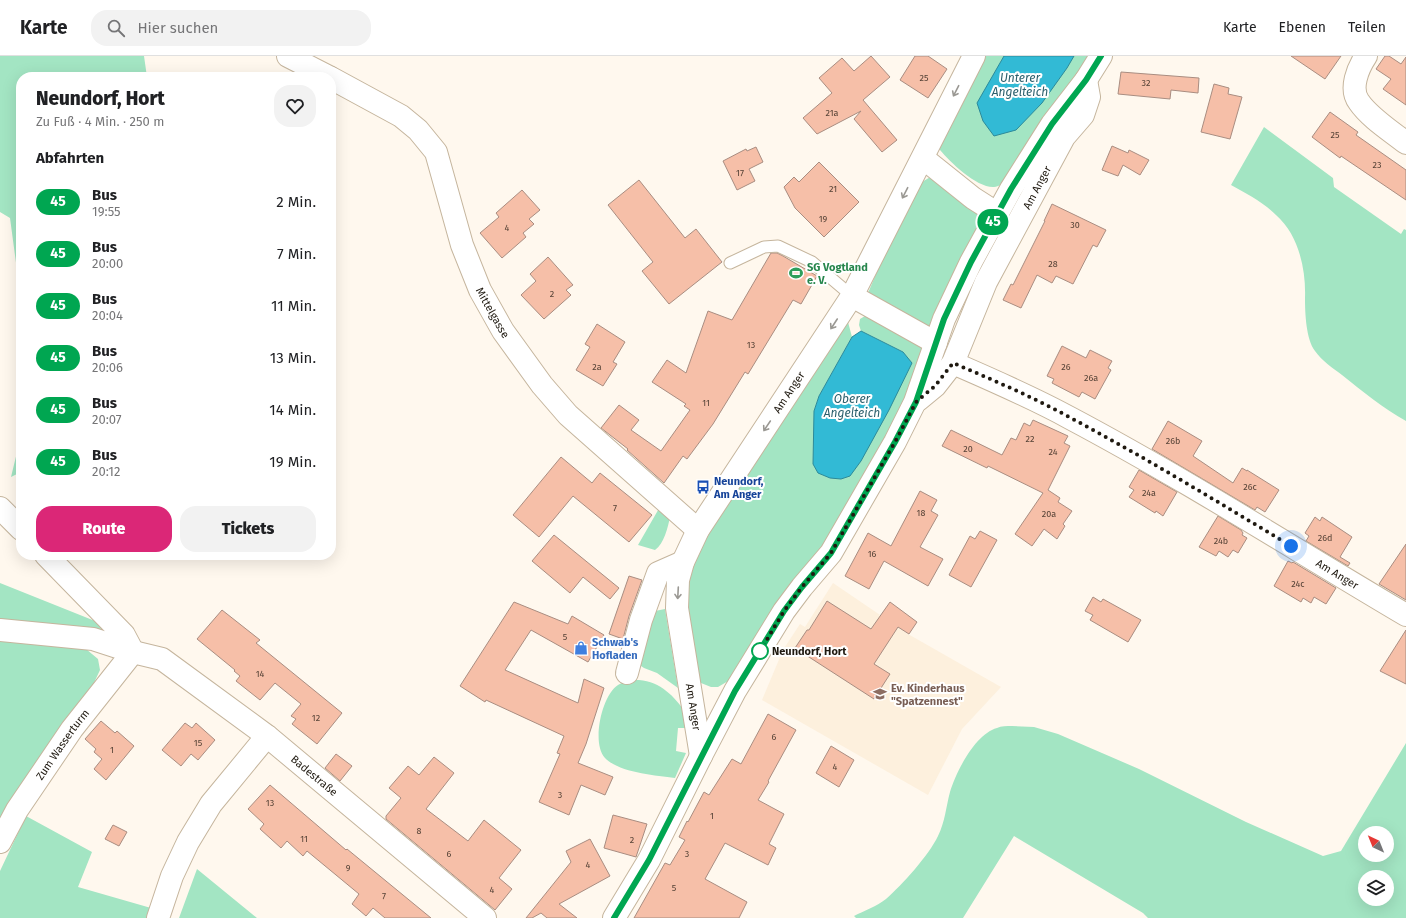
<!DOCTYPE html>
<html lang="de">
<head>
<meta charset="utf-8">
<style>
  :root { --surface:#fff; --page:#f2f2f2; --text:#202124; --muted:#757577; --line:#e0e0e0; --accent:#db2777 }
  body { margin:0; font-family:"Fira Sans",sans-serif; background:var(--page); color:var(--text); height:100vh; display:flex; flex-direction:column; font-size:15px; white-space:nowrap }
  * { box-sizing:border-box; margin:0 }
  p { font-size:13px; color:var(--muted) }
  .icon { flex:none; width:22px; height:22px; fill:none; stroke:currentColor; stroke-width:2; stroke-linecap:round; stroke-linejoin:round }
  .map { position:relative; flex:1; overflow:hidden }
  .drawer { position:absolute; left:16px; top:16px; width:320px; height:488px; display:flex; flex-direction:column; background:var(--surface); border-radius:16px; box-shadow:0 4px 16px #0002 }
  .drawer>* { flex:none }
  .badge { padding:0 8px; border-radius:13px; font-size:14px; line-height:26px }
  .needle { width:26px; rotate:317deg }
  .tools { position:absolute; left:1358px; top:770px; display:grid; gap:8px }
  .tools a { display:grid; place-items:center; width:36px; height:36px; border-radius:50%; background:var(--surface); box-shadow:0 4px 16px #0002; font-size:20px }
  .you { position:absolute; width:20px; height:20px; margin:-10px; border:3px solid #fff; border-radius:50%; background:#1a73e8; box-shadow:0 0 0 6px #1a73e833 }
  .map>.badge { position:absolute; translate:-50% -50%; box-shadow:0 0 0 2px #fff }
  h2 { padding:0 20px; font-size:15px; line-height:36px }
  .round { display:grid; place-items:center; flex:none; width:42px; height:42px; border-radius:16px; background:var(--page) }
  .head { display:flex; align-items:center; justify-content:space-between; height:68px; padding:0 20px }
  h1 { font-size:19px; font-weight:800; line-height:30px }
  .primary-button { display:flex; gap:8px; margin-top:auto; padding:8px 20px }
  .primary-button a { flex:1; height:46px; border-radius:16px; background:var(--accent); color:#fff; font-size:16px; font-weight:800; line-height:46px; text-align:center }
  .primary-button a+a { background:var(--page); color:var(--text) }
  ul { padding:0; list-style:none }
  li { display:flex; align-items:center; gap:12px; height:52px; padding:0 20px }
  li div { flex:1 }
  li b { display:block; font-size:15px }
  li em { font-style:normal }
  li .badge { min-width:44px; font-weight:700; text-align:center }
  header { display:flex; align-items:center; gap:24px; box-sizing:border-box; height:56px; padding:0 20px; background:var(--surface); border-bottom:1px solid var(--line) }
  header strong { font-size:19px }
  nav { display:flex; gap:22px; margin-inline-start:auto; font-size:14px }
  .search { width:280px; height:36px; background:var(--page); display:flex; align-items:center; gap:10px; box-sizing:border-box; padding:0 14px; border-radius:16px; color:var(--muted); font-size:15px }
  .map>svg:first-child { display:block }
</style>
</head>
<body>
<header>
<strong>Karte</strong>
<div class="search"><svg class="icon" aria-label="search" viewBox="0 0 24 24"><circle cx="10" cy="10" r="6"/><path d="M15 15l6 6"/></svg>Hier suchen</div>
<nav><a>Karte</a><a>Ebenen</a><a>Teilen</a></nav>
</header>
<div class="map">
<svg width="1406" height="862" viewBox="0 0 1406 862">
  <rect width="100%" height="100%" fill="#fff8ee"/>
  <path fill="#fdf0dd" d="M833,527L908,578L1001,631L962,673L928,739L762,644L783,594L800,568L805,571Z"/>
  <path fill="#a3e5c3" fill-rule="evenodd" d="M0,0H144L147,21H21V244L10,162L0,156Z
    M981,0H1092L1003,128C1000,129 996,131 994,131C977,132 950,106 940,94V77Z
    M1264,71L1333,122L1334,131L1401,178L1404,173L1406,174V365C1383,352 1363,336 1342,319C1334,313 1321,304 1315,295C1306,283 1305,257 1305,242C1306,214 1299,179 1276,159C1263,146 1247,138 1231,129Z
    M932,120L975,151L980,163L979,176L931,271L882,249L868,237L879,211L922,126Z
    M865,260L917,286L922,292L924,306L858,441L735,621L718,631H711L701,627L694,613L681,547L690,500L848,266L852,281L819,340L814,355L903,296L861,275L859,269L860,263Z
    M21,380V416L11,421Z
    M661,449L670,461C668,471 664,488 655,494L638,489Z
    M0,527L105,569L99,574L0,568Z
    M665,553L678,632L657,617L644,612L638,608L655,555Z
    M0,583L86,593L98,603L100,614L92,631L0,769Z
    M639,624C661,626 674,640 686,657L685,672H678L676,695L686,697L675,722C654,719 620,717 605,702C591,687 602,639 618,629C624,625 632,624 639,624Z
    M1012,670L1034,671L1058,678L1139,713L1246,766L1323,800L1341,795L1406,687V862H1148L1143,857L1014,780L963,862H856L854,860C864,855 877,850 886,843C902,829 929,799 938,780C945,766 946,751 950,736C956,716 975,678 997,672C1001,670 1007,670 1012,670ZM1365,777H1387V799H1365ZM1365,821H1387V843H1365Z
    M26,760L92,796L78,831L151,852L149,862H0V815Z
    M197,813L257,862H179Z"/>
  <path fill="#32bad5" stroke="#2c8a9a" d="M1004,0H1074L1067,12L1042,47L1016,74L994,80L983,65L977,47Z
    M861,275L903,296L912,307L889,354L861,405L850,420L841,423L830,422L818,417L813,408L814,355L819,340L852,281Z"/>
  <path fill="#f6bfa8" stroke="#a98d81" d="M871,0L890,21L863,44L897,84L882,96L854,63L861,55L817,78L803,62L832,37L819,22L842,2L854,15Z
    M915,0H928L947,13L928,42L900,24Z
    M1291,0H1341L1325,23Z
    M1385,0H1389L1401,8L1406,1V49L1383,33L1391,23L1376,13Z
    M1121,16L1199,22L1198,37L1171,34L1170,43L1118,38Z
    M1214,28L1229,32L1228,38L1242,41L1230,83L1201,76Z
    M1330,56L1358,76L1356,79L1406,114V144L1341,100L1340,102L1312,81Z
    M1112,90L1128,97L1129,94L1149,104L1140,119L1123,109L1118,120L1102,114Z
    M756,91L763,106L749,113L755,125L737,134L723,105L746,93L747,95Z
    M819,106L859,146L824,181L795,152L784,131L794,121L799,126Z
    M639,124L685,182L696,173L722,206L669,248L642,215L653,206L608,149Z
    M522,134L540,154L529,163L534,168L523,177L526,181L502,202L480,177L499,161L496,157Z
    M1052,148L1106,174L1097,191L1093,189L1073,228L1056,220L1052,227L1037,219L1021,252L1003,244L1011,228L1013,229L1045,165H1044Z
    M771,197H777L783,200L817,220L801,248L793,244L748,318L745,316L713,368L687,403L683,400L664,427L627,394L628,393L601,372L619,349L639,364L631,374L661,395L690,354L684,350L686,348L652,326L667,304L686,317L708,255L732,264Z
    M548,201L573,229L566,234L571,239L544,263L521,239L536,225L530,218Z
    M597,268L625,286L613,306L617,308L603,330L576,314L590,291L585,288Z
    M1062,290L1086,302L1090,294L1112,305L1108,312L1111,314L1095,343L1082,336L1079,341L1052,327L1054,323L1047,320Z
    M1033,364L1068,380L1064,387L1070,390L1048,434L1060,442L1058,446L1072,455L1063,468L1065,470L1057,483L1044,473L1032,490L1015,478L1043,437L988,410L987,412L942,390L951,374L1002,399L1011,382L1016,384L1024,367L1030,370Z
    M1168,365L1202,385L1193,400L1233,427L1242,412L1247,415V414L1279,434L1265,456L1257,451L1255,454L1152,393Z
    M561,401L592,427L600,417L652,459L629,486L573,440L539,481L513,459Z
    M1139,414L1177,436L1163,460L1156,455L1155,457L1129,441L1134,434L1129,431Z
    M920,435L937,444L931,455L938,459L920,491L943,503L928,530L884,505L869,533L845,520L868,477L891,490Z
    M1218,460L1241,474L1243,477L1242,479L1247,482L1238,497L1233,494L1228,501L1219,495L1216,500L1199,491Z
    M1315,461L1320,465L1322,461L1352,481L1340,501L1350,507L1348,510L1306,485L1309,480L1305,477Z
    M980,475L997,484L971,531L949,519L970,480L975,483Z
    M554,479L619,532L610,543L583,521L570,537L532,505Z
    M1406,488V544L1379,528Z
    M1288,505L1292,507L1293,506L1336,532L1326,548L1314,541L1311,547L1303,542L1301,546L1274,530Z
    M629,520L642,524L629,560L623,583L609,578Z
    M1093,541L1101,546L1103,543L1141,564L1128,586L1090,564L1093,559L1085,555Z
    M827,545L871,573L890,546L917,566L909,578L898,571L874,608L890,618L874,643L795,592L807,574H809Z
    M514,546L568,568L572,560L604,579L588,606L531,574L505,614L578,647L584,623L604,632L586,688L578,707L613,721L605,739L581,729L569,759L539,746L560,698L557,697L564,680L486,644L485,646L460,630Z
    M222,554L260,584L256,587L342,657L317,688L292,668L296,663L291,660L301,648L275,627L260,644L236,625L240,620L234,615L235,614L197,583Z
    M1406,574V628L1380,615Z
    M768,658L796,674L768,725L769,726L758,744L784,758L769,788L776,792L768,809L725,787L705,823L747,846L739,862H634L665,807L670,809L685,784L679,781L687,765L688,766L704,736L709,739L732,703L741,708Z
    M101,665L115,677L117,675L134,690L106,724L94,713L102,703L94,696L96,693L85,683Z
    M185,667L192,672L196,667L215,684L198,704L191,698L181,710L162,694Z
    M831,690L854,704L839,731L816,717Z
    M336,698L352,710L340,725L325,712Z
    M434,701L454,717L426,753L468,785L484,764L521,794L499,822L512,833L495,854L386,763V760L401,742L389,732L408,710L419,719Z
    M270,729L346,794L347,793L431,862H385L373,852L366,860L352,848L359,838L307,795L303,800L287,785L281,792L260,773L264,768L248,753Z
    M613,759L647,768L636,801L604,792Z
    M113,769L127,776L119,790L105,783Z
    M590,783L610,820L559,848L577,862H547L541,857L532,862H526L571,806L566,795Z"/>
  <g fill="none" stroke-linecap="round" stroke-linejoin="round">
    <g stroke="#c5b59d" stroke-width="13">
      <path id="service" d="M730,207L764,191L778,190L812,206L852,240"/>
    </g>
    <g stroke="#c5b59d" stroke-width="24">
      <g id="minor">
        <path d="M288,0L329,21"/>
        <path d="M1366,0C1358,12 1349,33 1359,46C1370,62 1391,75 1406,87"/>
        <path id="s1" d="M331,22L401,60L418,74L436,96L462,189L480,234L503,275L542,329L568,359L698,474"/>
        <path d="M923,102L973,142L998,158"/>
        <path d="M852,240L936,287"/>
        <path id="s2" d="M953,307C992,324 1032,341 1070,362C1185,423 1294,493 1406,559"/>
        <path id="s3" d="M918,344L935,330L953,307L986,226L1064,81L1083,59L1089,41L1086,24"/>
        <path d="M0,452L21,473"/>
        <path d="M0,574L93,583L133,596L124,579L46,499"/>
        <path d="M627,617L641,564L658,517L683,506"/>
        <path id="s4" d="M701,700L677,552L678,524L683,506L698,474L852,240L974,0"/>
        <path id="s5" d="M0,786L17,754L72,673L133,596L162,603L267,680L485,862"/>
        <path d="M158,862L172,820L188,786L211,748L267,680"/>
        <path d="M614,862L649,804L701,700L735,635L784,555L802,531L831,497L895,386L915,346L944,263L971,206L1011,133L1052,68L1086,24L1101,0"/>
      </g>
    </g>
    <use href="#service" stroke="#fff" stroke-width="11"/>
    <use href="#minor" stroke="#fff" stroke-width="22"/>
  </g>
  <defs><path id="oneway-shaft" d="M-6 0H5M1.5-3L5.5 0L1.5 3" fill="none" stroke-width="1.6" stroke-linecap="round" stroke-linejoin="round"/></defs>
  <g stroke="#9a9893">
    <use href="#oneway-shaft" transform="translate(956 35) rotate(117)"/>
    <use href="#oneway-shaft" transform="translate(905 137) rotate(117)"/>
    <use href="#oneway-shaft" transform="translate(834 268) rotate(123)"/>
    <use href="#oneway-shaft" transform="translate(767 370) rotate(124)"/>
    <use href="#oneway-shaft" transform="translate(678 537) rotate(93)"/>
  </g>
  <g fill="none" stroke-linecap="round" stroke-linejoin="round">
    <g stroke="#fff" stroke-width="9">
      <path id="line" d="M614,862L649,804L735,635L784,555L802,531L831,497L895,386L916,346L944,263L971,206L1011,133L1052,68L1086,24L1101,0"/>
    </g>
    <use href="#line" stroke="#00a651" stroke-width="6"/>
    <path stroke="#1f1910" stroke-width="4" stroke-dasharray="0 7.2" d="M760,595L784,555L802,531L831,497L895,386L916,346L935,330L953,307C993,324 1033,341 1071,362C1146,402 1218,446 1291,490"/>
  </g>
  <defs>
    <g id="stadium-bare" transform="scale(1.08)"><path d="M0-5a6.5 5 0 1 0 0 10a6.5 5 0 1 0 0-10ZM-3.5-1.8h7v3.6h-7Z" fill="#2e9e5b" stroke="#fff" stroke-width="2.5" paint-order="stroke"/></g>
    <g id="bus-bare" transform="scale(1.08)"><path d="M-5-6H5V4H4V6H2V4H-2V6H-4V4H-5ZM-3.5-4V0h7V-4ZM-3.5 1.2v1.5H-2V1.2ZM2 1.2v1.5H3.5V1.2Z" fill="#1a4fb4" stroke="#fff" stroke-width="2.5" paint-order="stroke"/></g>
    <g id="shop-bare" transform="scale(1.08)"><path d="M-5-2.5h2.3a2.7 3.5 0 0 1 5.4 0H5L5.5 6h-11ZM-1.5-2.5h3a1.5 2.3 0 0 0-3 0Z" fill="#3f7fe0" stroke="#fff" stroke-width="2.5" paint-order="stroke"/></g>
    <g id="school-bare" transform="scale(1.08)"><path d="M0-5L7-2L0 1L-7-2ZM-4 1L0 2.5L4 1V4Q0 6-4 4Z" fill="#8d6e63" stroke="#fff" stroke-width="2.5" paint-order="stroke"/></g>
  </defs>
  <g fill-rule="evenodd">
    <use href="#stadium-bare" x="796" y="217"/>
    <use href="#bus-bare" x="703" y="431"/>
    <use href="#shop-bare" x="581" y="592"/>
    <use href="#school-bare" x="880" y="638"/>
  </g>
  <circle fill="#fff" stroke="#00a651" stroke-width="2" cx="760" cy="595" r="8"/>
  <g text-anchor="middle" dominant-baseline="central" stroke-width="4" stroke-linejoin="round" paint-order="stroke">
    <g font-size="9" fill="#554236">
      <text x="924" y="22">25</text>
      <text x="1146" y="27">32</text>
      <text x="832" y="57">21a</text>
      <text x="1335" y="79">25</text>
      <text x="1377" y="109">23</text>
      <text x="740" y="117">17</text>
      <text x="833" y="133">21</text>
      <text x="823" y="163">19</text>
      <text x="1075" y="169">30</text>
      <text x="507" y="172">4</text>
      <text x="1053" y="208">28</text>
      <text x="552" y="238">2</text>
      <text x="751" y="289">13</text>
      <text x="597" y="311">2a</text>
      <text x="1066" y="311">26</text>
      <text x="1091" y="322">26a</text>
      <text x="706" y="347">11</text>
      <text x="1030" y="383">22</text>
      <text x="1173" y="385">26b</text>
      <text x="968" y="393">20</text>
      <text x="1053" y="396">24</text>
      <text x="1250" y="431">26c</text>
      <text x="1149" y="437">24a</text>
      <text x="615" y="452">7</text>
      <text x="921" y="457">18</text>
      <text x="1049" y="458">20a</text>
      <text x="1325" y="482">26d</text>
      <text x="1221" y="485">24b</text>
      <text x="872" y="498">16</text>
      <text x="1298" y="528">24c</text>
      <text x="565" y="581">5</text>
      <text x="260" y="618">14</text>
      <text x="316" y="662">12</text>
      <text x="774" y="681">6</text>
      <text x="198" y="687">15</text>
      <text x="112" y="694">1</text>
      <text x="835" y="711">4</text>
      <text x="560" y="739">3</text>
      <text x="270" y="747">13</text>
      <text x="712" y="760">1</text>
      <text x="419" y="775">8</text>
      <text x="304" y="783">11</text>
      <text x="632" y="784">2</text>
      <text x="449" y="798">6</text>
      <text x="687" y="798">3</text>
      <text x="588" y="809">4</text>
      <text x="348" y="812">9</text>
      <text x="674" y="832">5</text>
      <text x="492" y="834">4</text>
      <text x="384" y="840">7</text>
    </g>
    <g font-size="11" fill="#1f1910" stroke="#fff">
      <text stroke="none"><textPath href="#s3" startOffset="246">Am Anger</textPath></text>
      <text stroke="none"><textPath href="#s1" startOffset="301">Mittelgasse</textPath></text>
      <text stroke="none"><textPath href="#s4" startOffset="397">Am Anger</textPath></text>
      <text stroke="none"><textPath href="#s2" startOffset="439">Am Anger</textPath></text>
      <text transform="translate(693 651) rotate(81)">Am Anger</text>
      <text stroke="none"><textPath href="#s5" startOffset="116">Zum Wasserturm</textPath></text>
      <text stroke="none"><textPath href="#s5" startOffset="454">Badestraße</textPath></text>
    </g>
    <g font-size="11" font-weight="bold" fill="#27864d" stroke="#fff" text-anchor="start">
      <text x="807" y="211">SG Vogtland<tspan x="807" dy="13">e. V.</tspan></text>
    </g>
    <g font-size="11" font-weight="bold" fill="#164399" stroke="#fff" text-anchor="start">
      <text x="714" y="425">Neundorf,<tspan x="714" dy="13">Am Anger</tspan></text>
    </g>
    <g font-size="11" font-weight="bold" fill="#366cbe" stroke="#fff" text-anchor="start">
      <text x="592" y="586">Schwab's<tspan x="592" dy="13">Hofladen</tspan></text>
    </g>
    <g font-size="11" font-weight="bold" fill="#1f1910" stroke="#fff" text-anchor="start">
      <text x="772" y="595">Neundorf, Hort</text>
    </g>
    <g font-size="11" font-weight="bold" fill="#785e54" stroke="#fff" text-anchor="start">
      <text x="891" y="632">Ev. Kinderhaus<tspan x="891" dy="13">"Spatzennest"</tspan></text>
    </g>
    <g font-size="12" font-style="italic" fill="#2b5f6c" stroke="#fff">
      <text x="1020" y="22">Unterer<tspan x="1020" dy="14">Angelteich</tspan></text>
      <text x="852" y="343">Oberer<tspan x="852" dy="14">Angelteich</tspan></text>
    </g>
  </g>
</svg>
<div class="tools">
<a><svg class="needle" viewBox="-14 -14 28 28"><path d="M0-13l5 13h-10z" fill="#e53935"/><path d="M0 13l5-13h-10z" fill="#757577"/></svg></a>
<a><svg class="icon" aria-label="layers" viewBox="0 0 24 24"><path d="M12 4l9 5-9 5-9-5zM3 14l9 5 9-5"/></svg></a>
</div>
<div class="you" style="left:1291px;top:490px"></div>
<b class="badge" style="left:993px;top:166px;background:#00a651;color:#fff">45</b>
<section class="drawer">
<div class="head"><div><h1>Neundorf, Hort</h1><p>Zu Fuß · 4 Min. · 250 m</p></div><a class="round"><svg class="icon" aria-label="heart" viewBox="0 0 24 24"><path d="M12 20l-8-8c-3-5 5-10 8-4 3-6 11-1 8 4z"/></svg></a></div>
<h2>Abfahrten</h2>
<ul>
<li><span class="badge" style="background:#00a651;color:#fff">45</span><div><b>Bus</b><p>19:55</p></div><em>2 Min.</em></li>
<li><span class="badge" style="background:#00a651;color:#fff">45</span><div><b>Bus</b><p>20:00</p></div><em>7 Min.</em></li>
<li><span class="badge" style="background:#00a651;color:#fff">45</span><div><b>Bus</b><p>20:04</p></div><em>11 Min.</em></li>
<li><span class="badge" style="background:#00a651;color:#fff">45</span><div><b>Bus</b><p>20:06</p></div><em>13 Min.</em></li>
<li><span class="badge" style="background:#00a651;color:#fff">45</span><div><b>Bus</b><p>20:07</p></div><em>14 Min.</em></li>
<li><span class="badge" style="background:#00a651;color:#fff">45</span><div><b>Bus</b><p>20:12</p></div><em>19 Min.</em></li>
</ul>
<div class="primary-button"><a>Route</a><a>Tickets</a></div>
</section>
</div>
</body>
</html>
